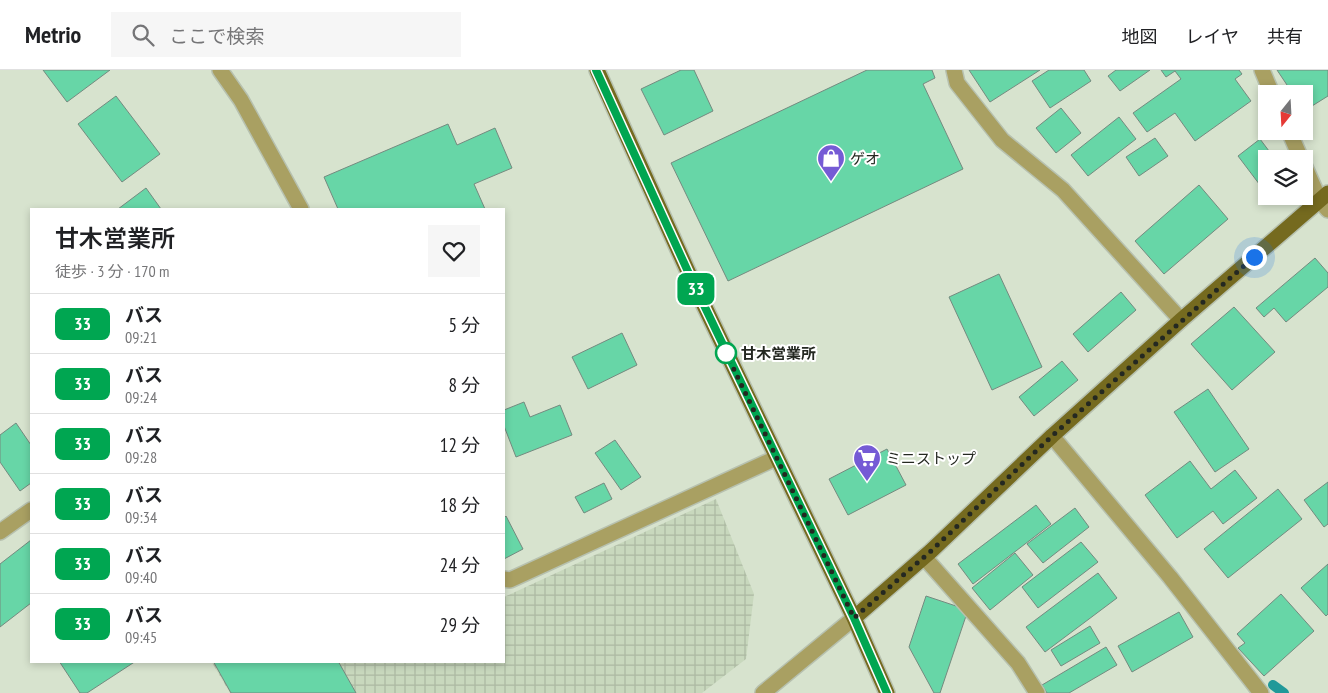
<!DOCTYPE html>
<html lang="ja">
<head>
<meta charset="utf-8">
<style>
  :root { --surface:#fff; --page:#f6f6f6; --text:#202124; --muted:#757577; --line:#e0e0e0 }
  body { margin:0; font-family:"PT Sans Narrow","Noto Sans JP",sans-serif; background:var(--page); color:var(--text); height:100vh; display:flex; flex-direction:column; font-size:19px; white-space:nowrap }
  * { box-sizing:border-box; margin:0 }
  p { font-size:16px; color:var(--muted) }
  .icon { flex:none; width:28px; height:28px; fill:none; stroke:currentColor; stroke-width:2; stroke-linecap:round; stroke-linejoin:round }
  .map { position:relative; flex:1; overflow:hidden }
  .details { position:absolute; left:30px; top:138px; width:475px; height:455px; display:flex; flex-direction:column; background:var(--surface); border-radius:0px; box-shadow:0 2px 8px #0003 }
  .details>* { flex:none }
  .badge { padding:0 10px; border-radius:8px; font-size:18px; line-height:32px }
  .needle { width:32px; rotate:198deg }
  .controls { position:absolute; left:1258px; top:15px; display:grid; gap:10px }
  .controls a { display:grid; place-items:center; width:55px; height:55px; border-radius:0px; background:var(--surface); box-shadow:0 2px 8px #0003; font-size:25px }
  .you { position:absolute; width:25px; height:25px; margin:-12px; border:4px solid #fff; border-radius:50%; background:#1a73e8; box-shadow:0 0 0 8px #1a73e833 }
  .map>.badge { position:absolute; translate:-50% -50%; box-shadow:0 0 0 2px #fff }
  .round { display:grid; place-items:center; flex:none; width:52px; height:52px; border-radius:0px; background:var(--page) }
  .head { display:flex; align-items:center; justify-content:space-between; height:85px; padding:0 25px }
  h1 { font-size:24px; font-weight:600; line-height:38px }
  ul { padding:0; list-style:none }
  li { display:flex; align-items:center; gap:15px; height:60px; padding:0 25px; border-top:1px solid var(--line) }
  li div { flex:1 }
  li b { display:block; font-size:19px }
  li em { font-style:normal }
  li .badge { min-width:55px; font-weight:700; text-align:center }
  header { display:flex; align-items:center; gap:30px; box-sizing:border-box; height:70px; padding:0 25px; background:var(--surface); border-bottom:1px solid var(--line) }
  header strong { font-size:24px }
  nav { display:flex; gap:28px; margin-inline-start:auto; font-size:18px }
  .search { width:350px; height:45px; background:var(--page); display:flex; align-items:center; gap:12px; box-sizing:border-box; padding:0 18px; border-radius:0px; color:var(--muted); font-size:19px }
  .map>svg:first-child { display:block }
</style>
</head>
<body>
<header>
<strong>Metrio</strong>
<div class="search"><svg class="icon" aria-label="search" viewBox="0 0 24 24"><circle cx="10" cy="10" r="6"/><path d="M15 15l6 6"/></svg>ここで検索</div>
<nav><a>地図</a><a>レイヤ</a><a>共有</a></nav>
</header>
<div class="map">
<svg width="1328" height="623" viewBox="0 0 1328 623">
  <defs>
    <pattern id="industrial-grid" width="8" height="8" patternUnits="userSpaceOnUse" patternTransform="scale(1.25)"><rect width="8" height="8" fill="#c8d8bd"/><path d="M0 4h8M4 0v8" fill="none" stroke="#acb9a2"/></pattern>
  </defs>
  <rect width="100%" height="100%" fill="#d7e3ce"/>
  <path fill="url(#industrial-grid)" d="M716,429L754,524L746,589L702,623H230L211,591H504V527Z"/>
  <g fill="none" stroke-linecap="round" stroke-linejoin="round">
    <path stroke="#219999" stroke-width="10" d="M1273,615L1284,623"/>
  </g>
  <path fill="#67d6a7" stroke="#748a7f" d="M43,0H110L67,32Z
    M681,0H694L713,41L664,65L641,19Z
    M867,0H932L935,8L923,14L963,99L728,211L671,93Z
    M969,0H1040L990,32Z
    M1049,0H1084L1091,11L1050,38L1032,11Z
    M1116,0H1150L1120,21L1108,6Z
    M1161,0H1239L1242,4L1235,9L1251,31L1195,71L1175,43L1147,62L1133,43L1181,9L1175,1L1166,7Z
    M1277,0H1328V26L1304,41V24H1293Z
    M116,26L160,84L122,112L78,54Z
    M1061,38L1081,63L1056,83L1036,58Z
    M1119,47L1136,69L1088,106L1071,85Z
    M448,54L457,75L495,58L512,98L474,114L485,139H338L324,107Z
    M1155,68L1168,86L1139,106L1126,87Z
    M1260,69L1275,89H1266V123L1238,86Z
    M1199,115L1228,149L1164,204L1135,171Z
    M146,118L161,139H118Z
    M1315,188L1328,203V217L1286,252L1274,238L1264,247L1256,238Z
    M999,204L1042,297L992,320L949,227Z
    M1121,222L1136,240L1088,282L1073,264Z
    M1234,237L1275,282L1232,320L1191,274Z
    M622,263L637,295L588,319L572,287Z
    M1062,291L1078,310L1034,346L1019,327Z
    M1208,319L1249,379L1215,402L1174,342Z
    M524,332L530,347L560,335L572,365L516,387L504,356V340Z
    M16,353L31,375V413L20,421L0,392V365Z
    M615,370L641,407L621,420L595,383Z
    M887,379L906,415L848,445L829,409Z
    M1190,391L1211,419L1235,400L1257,428L1223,454L1213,441L1177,468L1145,425Z
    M1328,412V454L1324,457L1304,430Z
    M604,413L612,429L584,443L575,427Z
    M1278,419L1302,449L1228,508L1204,479Z
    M1036,435L1051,454L973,514L958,494Z
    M1075,438L1089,457L1043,493L1027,474Z
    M506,446L523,479L504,489V448Z
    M31,470V533L0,557V494Z
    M1081,472L1098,492L1038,538L1022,517Z
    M1015,483L1033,505L990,540L972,518Z
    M1328,494V544L1326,546L1301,518Z
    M1098,503L1117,528L1045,582L1026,557Z
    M1281,524L1314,561L1264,606L1238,578L1245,573L1237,564Z
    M926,526L968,540L940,623H934L909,577Z
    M1179,542L1193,567L1132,602L1118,576Z
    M1090,556L1100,573L1061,596L1051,580Z
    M1106,577L1117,595L1069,623H1047L1042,615Z
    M59,591H136L87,623H80Z
    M213,591H338L356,623H231Z"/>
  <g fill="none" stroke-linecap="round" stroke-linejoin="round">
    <g stroke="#b7c1af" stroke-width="18">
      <path id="minor" d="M220,0L241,30L301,139
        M954,0L957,13L1002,70L1063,120L1181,250
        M1262,0L1272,24
        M1289,61L1301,89
        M1304,95L1320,131L1328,140
        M1052,366L1170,507L1261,623
        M0,462L31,440
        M924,487L1018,593L1037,623
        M504,509L510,510L776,388
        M763,623L854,548"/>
    </g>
    <g stroke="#b7c1af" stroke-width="18">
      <path id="major" d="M597,0L690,206L854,548L887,623
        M854,548L931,481L1052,366L1181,250L1328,123"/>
    </g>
    <use href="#minor" stroke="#a9a062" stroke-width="15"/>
    <use href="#major" stroke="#756a1f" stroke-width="15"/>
  </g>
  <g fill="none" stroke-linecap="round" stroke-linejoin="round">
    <g stroke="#fff" stroke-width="11">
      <path id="line" d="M596,0L690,206L854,548L887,623"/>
    </g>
    <use href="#line" stroke="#00a651" stroke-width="8"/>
    <path stroke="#242821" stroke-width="5" stroke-dasharray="0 9" d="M726,283L854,548L931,481L1052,366L1254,187"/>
  </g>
  <defs>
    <g id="shop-pin" transform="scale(1.4375)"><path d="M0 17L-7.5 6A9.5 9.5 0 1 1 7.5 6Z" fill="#755bd5" stroke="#fff"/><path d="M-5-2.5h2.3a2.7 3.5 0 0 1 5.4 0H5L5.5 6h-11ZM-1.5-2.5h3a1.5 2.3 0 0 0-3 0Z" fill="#fff"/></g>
    <g id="supermarket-pin" transform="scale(1.4375)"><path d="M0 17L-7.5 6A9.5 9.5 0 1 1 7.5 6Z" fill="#755bd5" stroke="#fff"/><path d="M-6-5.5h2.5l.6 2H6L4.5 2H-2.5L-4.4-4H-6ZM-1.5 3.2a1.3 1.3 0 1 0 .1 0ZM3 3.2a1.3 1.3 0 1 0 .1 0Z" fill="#fff"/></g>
  </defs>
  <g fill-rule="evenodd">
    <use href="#shop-pin" x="831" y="88"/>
    <use href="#supermarket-pin" x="867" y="388"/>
  </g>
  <circle fill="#fff" stroke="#00a651" stroke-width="2.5" cx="726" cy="283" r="10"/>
  <g text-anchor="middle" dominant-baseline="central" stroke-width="4" stroke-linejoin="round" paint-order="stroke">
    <g font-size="15" fill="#242821" stroke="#fff" text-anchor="start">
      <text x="850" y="88">ゲオ</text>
      <text x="886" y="388">ミニストップ</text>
    </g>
    <g font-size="15" font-weight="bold" fill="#242821" stroke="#fff" text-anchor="start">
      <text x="741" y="283">甘木営業所</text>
    </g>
  </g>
</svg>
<div class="controls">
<a><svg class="needle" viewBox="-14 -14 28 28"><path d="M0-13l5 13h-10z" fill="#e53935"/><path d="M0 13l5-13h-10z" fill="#757577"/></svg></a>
<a><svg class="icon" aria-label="layers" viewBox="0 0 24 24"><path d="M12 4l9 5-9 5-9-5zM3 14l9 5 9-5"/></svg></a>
</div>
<div class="you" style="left:1254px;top:187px"></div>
<b class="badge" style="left:696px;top:219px;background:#00a651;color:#fff">33</b>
<section class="details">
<div class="head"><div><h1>甘木営業所</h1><p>徒歩 · 3 分 · 170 m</p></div><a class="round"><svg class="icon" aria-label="heart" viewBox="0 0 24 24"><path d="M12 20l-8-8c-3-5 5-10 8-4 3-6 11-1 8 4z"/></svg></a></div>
<ul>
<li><span class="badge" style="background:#00a651;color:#fff">33</span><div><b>バス</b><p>09:21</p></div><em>5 分</em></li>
<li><span class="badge" style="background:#00a651;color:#fff">33</span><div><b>バス</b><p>09:24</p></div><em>8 分</em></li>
<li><span class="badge" style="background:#00a651;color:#fff">33</span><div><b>バス</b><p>09:28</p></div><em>12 分</em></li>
<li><span class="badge" style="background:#00a651;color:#fff">33</span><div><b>バス</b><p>09:34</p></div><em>18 分</em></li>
<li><span class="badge" style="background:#00a651;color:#fff">33</span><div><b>バス</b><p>09:40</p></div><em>24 分</em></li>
<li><span class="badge" style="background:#00a651;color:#fff">33</span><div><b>バス</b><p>09:45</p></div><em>29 分</em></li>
</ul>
</section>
</div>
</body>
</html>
